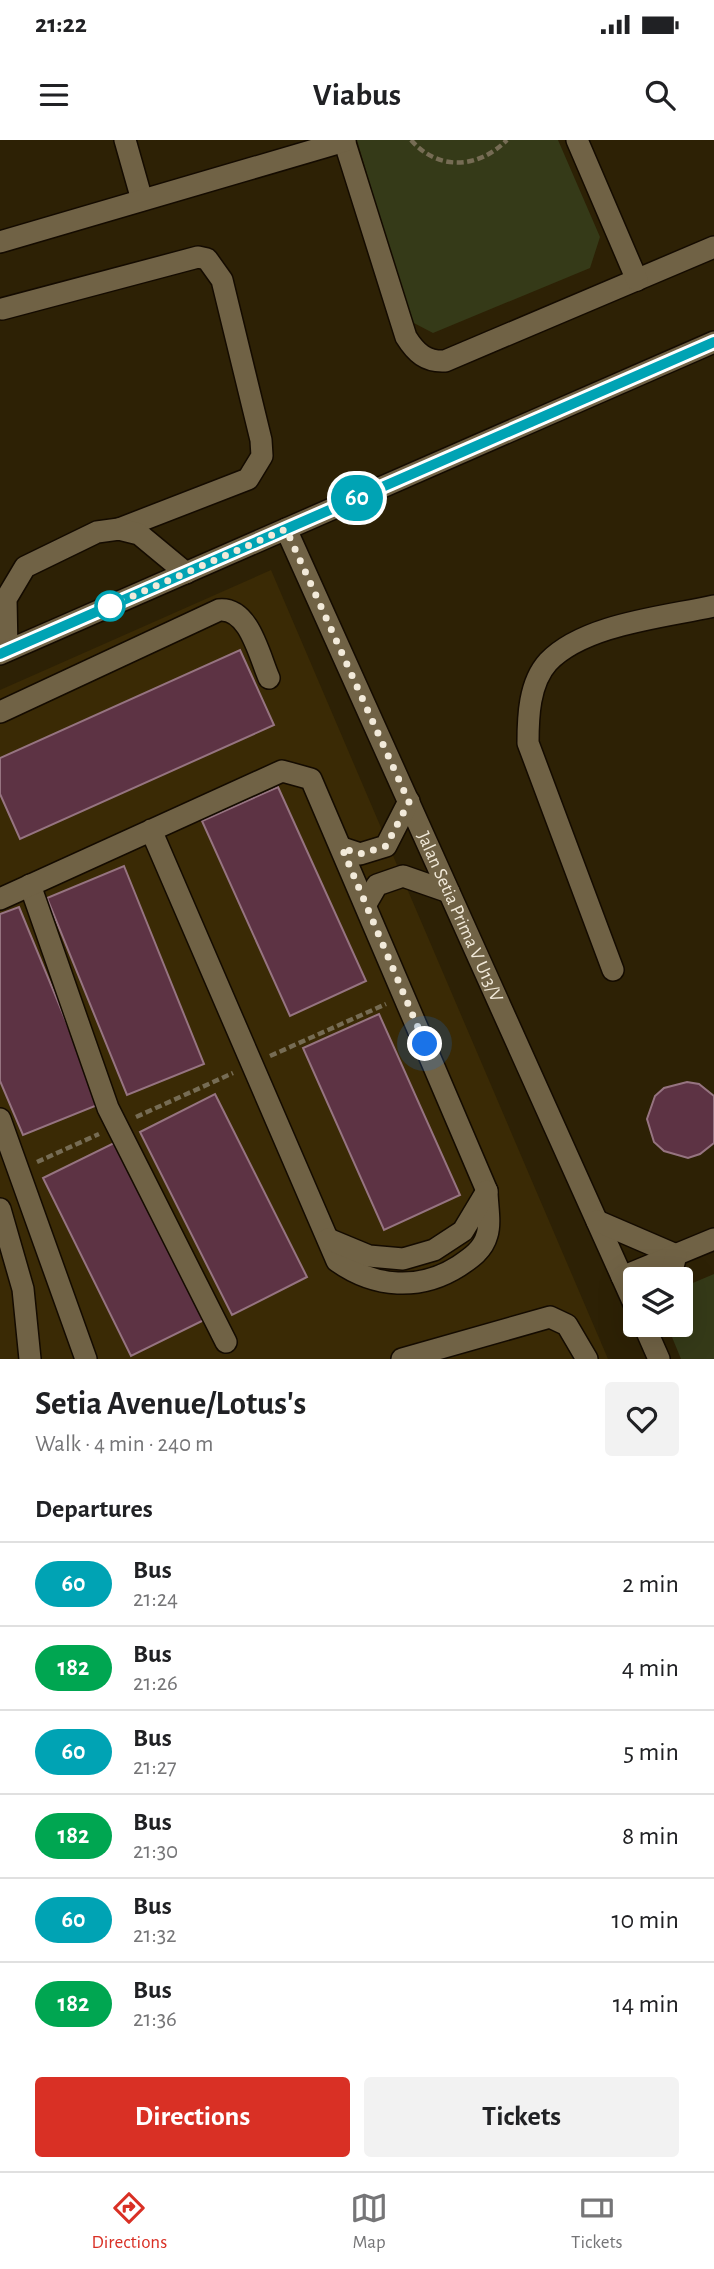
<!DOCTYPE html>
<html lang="en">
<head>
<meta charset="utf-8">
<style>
  :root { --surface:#fff; --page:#f2f2f2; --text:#202124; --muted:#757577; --line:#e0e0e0; --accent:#d93025 }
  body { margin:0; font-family:"Alegreya Sans",sans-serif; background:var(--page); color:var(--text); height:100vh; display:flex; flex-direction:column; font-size:26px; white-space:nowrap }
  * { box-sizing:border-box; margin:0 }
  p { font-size:23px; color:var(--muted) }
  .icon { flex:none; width:38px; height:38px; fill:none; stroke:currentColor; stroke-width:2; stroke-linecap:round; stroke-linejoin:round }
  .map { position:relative; height:1219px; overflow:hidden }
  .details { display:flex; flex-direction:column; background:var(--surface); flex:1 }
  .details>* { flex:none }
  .badge { padding:0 14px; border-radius:23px; font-size:24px; line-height:46px }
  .buttons { position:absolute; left:623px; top:1127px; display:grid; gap:14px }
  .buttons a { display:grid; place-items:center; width:70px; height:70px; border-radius:7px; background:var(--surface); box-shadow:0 7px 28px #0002; font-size:35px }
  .you { position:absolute; width:35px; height:35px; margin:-18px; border:5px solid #fff; border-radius:50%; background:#1a73e8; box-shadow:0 0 0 10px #1a73e833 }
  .map>.badge { position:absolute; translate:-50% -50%; box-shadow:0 0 0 4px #fff }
  h2 { padding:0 35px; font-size:26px; line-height:63px }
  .round { display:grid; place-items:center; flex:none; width:74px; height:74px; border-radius:7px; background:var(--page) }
  .head { display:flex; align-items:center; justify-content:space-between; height:119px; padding:0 35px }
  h1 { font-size:33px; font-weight:700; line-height:52px }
  .button { display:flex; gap:14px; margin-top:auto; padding:14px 35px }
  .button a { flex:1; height:80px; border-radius:7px; background:var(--accent); color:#fff; font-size:28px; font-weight:700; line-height:80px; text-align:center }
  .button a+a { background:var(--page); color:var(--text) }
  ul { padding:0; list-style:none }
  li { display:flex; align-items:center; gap:21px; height:84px; padding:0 35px; border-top:2px solid var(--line) }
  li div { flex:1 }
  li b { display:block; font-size:26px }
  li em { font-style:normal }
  li .badge { min-width:77px; font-weight:700; text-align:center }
  .status { display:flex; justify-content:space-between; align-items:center; height:49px; padding:0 35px; background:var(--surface); direction:ltr }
  .status svg { height:19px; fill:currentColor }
  header { display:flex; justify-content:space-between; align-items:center; height:91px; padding:0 35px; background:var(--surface); font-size:32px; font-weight:700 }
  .menu { display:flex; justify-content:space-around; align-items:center; height:98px; border-top:2px solid var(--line); background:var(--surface); font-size:19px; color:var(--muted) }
  .menu a { display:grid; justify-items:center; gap:4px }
  .menu .selected { color:var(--accent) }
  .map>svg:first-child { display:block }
</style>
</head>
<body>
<div class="status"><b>21:22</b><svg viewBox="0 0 49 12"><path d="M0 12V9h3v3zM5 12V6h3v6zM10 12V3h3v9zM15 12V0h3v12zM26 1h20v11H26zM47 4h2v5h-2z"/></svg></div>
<header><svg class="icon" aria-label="menu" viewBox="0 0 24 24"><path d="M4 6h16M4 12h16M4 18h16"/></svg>Viabus<svg class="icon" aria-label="search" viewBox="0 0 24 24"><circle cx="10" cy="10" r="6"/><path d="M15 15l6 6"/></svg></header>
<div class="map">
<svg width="714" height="1219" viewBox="0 0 714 1219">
  <rect width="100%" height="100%" fill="#2d2105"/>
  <path fill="#3a2a05" d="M271,430L608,1219H0V550Z"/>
  <path fill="#353a18" d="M357,0H558L600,97L590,128L433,193L410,181Z
    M714,1134V1219H681L667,1185H681V1148Z"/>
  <path fill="#5d3344" stroke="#967481" stroke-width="2" d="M240,510L274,585L20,699L0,654V618Z
    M278,647L366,841L290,876L202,681Z
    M124,726L204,924L127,955L47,758Z
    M19,767L100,964L23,995L0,941V774Z
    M379,874L460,1055L384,1090L303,908Z
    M687,942L699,944L714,956V1003L700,1014L688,1018L664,1011L654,1002L647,979L655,956L664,948Z
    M215,954L307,1137L232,1175L140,992Z
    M116,1002L204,1180L131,1216L43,1038Z"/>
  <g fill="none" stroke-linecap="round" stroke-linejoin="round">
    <g stroke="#140b00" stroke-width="24">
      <g id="minor">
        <path d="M125,0L142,60"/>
        <path d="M344,0L406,197C416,213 426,222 445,221L714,107"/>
        <path d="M577,0L637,140"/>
        <path d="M0,102L345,1"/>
        <path d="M2,169L198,117L207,119L222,140L261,300L262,316L248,339L119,389"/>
        <path id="s1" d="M286,389L635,1166"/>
        <path d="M7,510L6,459L25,427L97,392L119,389L139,394L186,433"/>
        <path d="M0,514L714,202"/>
        <path d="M0,572L219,470C249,467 259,515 269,538"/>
        <path d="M342,708L360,714L386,706L409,661"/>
        <path d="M30,745L108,968L226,1202"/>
        <path d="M0,759L282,631L311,639L487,1051C487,1064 491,1083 487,1095C483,1110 471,1118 459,1126C420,1151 375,1148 337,1121L151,690"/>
        <path d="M366,764L377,745L403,736L449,752"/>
        <path d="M613,830L528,603C528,577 529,543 548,522C584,484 665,477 714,466"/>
        <path d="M0,979L86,1219"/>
        <path d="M0,1069L23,1149L30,1219"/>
        <path d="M597,1081L676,1115"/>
        <path d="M328,1099L369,1116L403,1119L434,1110L463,1091L487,1051"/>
        <path d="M622,1137L714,1099"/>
        <path d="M670,1139L676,1115"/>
        <path d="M644,1185L659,1219"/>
        <path d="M402,1219L550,1177L567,1185L587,1219"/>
      </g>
    </g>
    <path stroke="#766c54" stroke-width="4.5" stroke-dasharray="7 3.5" stroke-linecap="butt" d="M411,0C439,32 479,28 507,0
      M270,916L386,864
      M136,977L233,933
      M37,1022L99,994"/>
    <use href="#minor" stroke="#706245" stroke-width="21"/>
  </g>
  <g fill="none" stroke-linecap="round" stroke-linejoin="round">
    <g stroke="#fff" stroke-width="16">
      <path id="line" d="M0,514L714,202"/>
    </g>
    <use href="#line" stroke="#00a3b4" stroke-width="10"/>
    <path stroke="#f2eada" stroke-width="7" stroke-dasharray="0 12.6" d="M110,466L286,389L409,662L386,706L360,714L342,708L425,904"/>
  </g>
  <circle fill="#fff" stroke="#00a3b4" stroke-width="3.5" cx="110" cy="466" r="14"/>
  <g text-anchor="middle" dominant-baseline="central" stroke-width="5" stroke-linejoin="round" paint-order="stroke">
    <g font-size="19" fill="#f2eada" stroke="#110c03">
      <text stroke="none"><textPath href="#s1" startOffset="425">Jalan Setia Prima V U13/V</textPath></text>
    </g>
  </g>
</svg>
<div class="buttons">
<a><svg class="icon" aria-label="layers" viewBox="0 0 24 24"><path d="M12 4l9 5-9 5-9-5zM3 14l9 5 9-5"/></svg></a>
</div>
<div class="you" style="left:425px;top:904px"></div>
<b class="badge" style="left:357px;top:358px;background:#00a3b4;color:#fff">60</b>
</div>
<section class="details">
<div class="head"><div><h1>Setia Avenue/Lotus's</h1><p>Walk · 4 min · 240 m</p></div><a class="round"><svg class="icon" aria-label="heart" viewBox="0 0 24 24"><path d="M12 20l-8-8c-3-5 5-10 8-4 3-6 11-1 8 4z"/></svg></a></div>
<h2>Departures</h2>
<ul>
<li><span class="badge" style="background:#00a3b4;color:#fff">60</span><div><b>Bus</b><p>21:24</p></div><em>2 min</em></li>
<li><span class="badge" style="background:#00a651;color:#fff">182</span><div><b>Bus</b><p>21:26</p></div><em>4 min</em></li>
<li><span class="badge" style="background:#00a3b4;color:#fff">60</span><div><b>Bus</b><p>21:27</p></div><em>5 min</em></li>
<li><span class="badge" style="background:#00a651;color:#fff">182</span><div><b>Bus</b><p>21:30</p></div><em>8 min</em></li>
<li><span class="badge" style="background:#00a3b4;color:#fff">60</span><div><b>Bus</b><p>21:32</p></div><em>10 min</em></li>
<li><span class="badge" style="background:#00a651;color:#fff">182</span><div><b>Bus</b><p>21:36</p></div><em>14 min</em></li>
</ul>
<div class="button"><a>Directions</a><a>Tickets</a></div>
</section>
<nav class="menu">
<a class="selected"><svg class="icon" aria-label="directions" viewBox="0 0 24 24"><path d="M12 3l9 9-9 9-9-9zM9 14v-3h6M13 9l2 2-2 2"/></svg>Directions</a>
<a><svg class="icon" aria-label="map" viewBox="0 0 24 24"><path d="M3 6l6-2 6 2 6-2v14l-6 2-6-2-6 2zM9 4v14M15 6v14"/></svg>Map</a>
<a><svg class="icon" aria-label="tickets" viewBox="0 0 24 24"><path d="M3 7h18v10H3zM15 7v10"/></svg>Tickets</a>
</nav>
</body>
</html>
